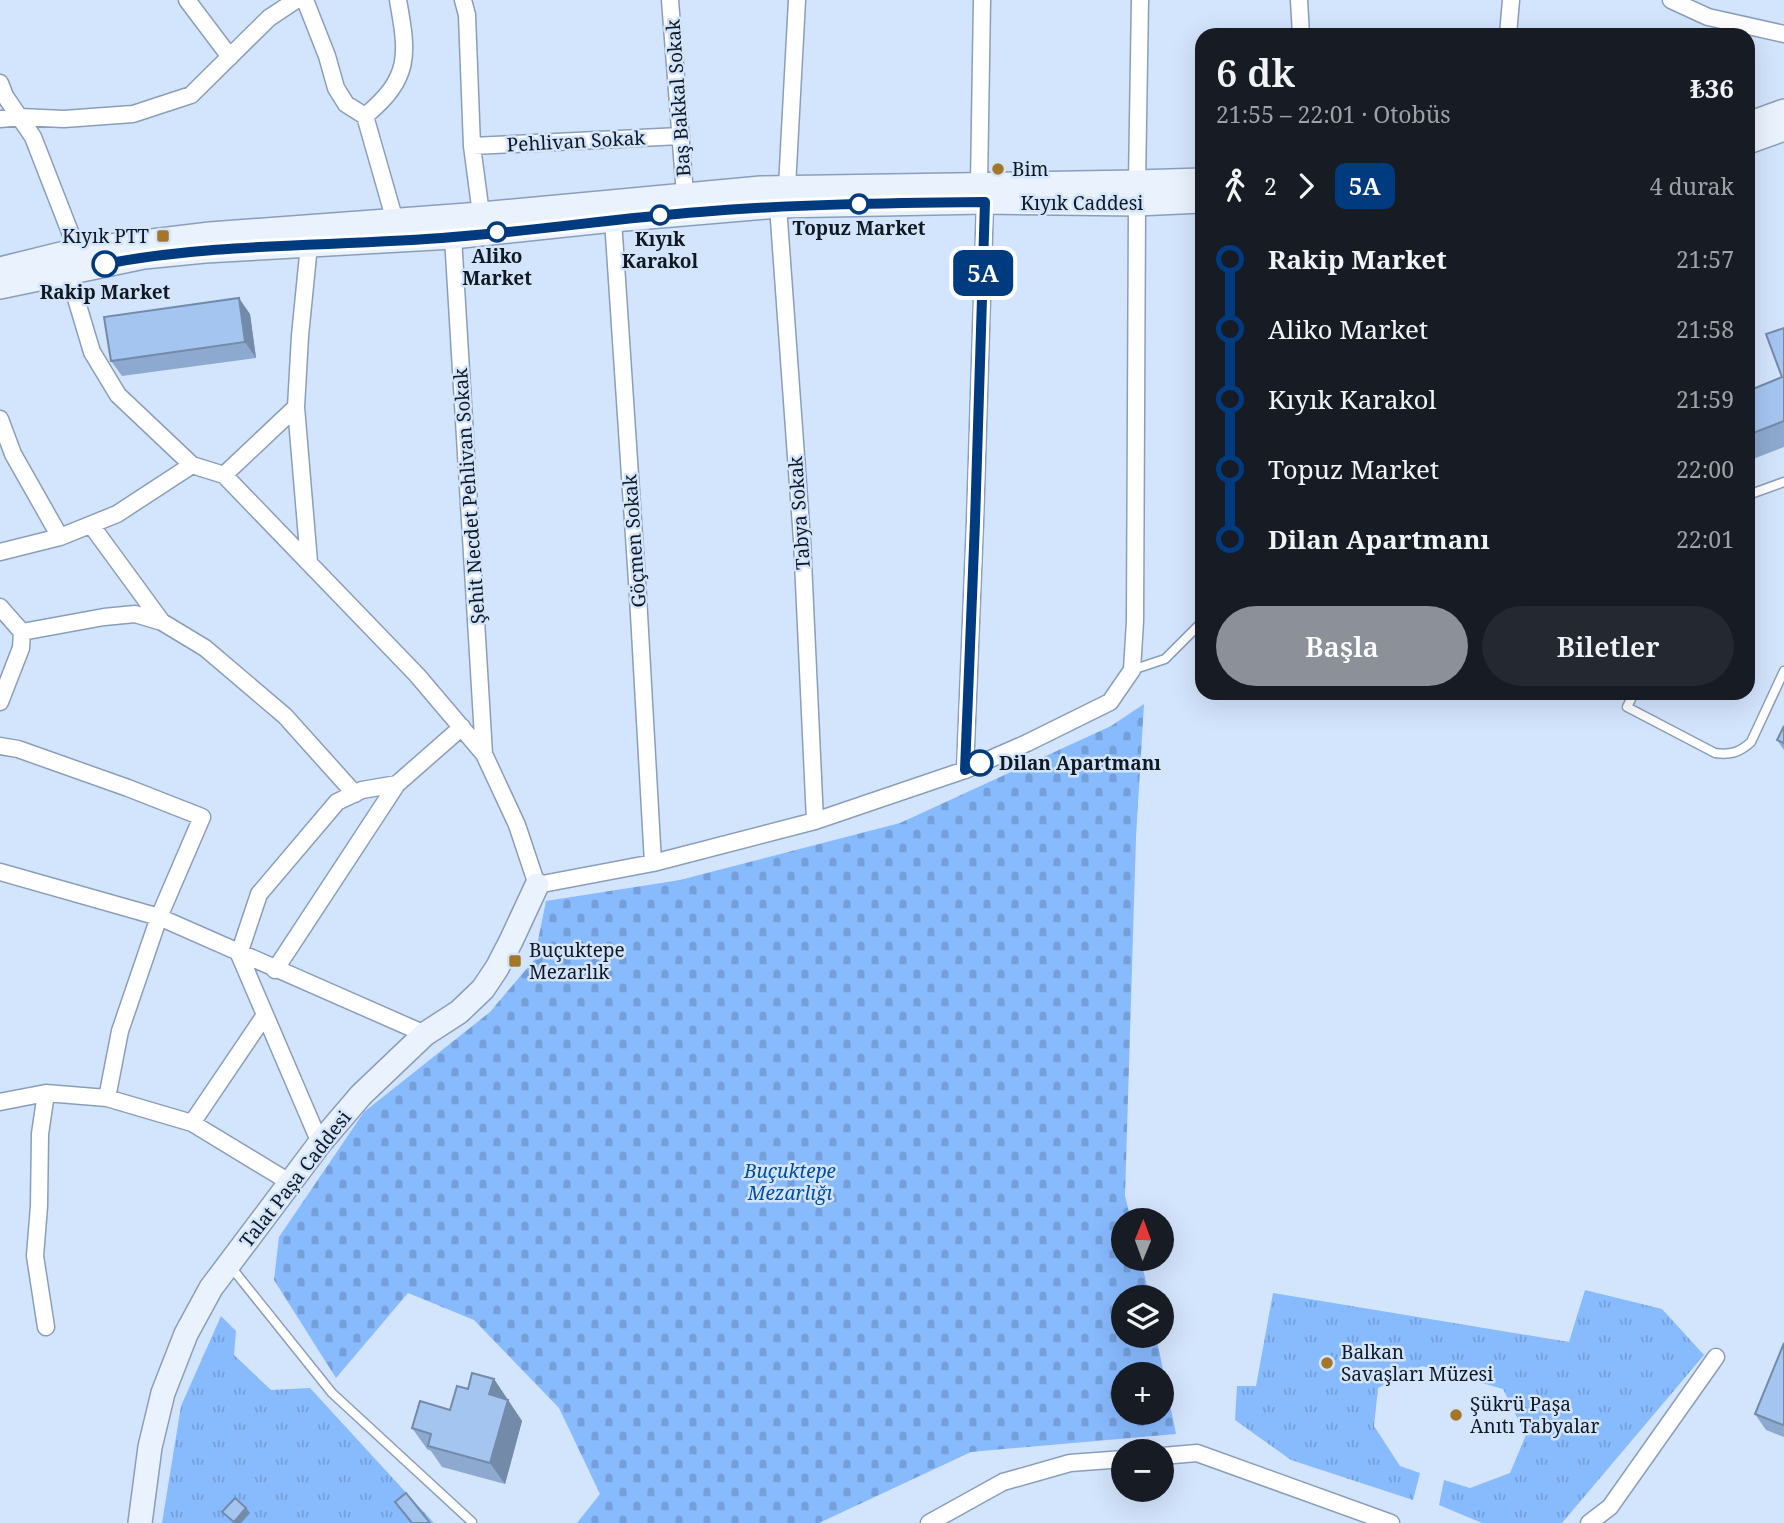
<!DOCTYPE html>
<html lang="tr">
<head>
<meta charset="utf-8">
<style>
  :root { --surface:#171b24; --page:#242831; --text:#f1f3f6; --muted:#9ea1a6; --accent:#8c9099 }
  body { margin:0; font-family:"Noto Serif",serif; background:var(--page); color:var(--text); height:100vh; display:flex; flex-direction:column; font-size:26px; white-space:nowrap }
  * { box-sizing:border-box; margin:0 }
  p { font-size:23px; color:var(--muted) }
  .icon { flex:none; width:38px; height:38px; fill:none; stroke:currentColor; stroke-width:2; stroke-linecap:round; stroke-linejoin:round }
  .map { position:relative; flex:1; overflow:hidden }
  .details { position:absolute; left:1195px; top:28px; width:560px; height:672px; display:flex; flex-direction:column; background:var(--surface); border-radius:21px; box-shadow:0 7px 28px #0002 }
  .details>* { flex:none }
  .badge { padding:0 14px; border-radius:10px; font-size:24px; line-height:46px }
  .needle { width:46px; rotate:1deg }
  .fabs { position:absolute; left:1111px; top:1208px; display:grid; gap:14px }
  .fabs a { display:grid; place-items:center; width:63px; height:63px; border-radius:50%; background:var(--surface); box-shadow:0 7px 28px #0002; font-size:35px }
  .map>.badge { position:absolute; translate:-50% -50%; box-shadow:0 0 0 4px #fff }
  .legs { display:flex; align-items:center; gap:10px; height:77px; padding:0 21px; font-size:23px }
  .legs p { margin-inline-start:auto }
  .summary { display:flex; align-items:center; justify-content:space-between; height:119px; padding:0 21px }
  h1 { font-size:38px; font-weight:600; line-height:52px }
  .cta { display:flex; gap:14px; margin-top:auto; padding:14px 21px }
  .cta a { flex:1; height:80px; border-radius:42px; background:var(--accent); color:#fff; font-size:28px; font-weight:600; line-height:80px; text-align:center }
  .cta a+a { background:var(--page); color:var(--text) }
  ul { padding:0 21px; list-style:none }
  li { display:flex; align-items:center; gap:24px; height:70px; font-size:26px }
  li i { display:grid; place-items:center; width:10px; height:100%; margin:0 9px; background:currentColor }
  li i::after { content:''; width:18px; height:18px; margin:-9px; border:5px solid; border-radius:50%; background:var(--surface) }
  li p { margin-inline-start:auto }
  li:first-child i { background:linear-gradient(#0000 50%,currentColor 0) }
  li:last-child i { background:linear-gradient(currentColor 50%,#0000 0) }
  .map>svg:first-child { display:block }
</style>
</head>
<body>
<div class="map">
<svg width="1784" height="1523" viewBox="0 0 1784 1523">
  <defs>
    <pattern id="grass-tufts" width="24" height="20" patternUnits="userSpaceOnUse" patternTransform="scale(1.75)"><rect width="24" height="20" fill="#88bafe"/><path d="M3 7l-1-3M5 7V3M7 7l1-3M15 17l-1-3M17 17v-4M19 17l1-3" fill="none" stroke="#749fd9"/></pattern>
    <pattern id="cemetery-stones" width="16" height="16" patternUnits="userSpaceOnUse" patternTransform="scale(1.75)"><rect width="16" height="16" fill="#88bafe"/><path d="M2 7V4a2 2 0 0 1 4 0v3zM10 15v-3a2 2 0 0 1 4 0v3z" fill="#749fd9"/></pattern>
  </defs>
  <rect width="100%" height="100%" fill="#d3e4fd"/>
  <path fill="url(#grass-tufts)" d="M1585,1290L1662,1309L1704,1355L1562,1523H1482L1439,1505L1444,1480L1470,1488L1510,1473L1526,1435L1503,1389L1422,1366L1378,1388L1374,1426L1400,1466L1420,1473L1413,1500L1291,1460L1235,1420L1237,1386H1256L1273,1293L1569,1342Z
    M221,1316L236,1331L234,1355L271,1390L310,1388L434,1523H162L181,1406Z"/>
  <path fill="url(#cemetery-stones)" fill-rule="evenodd" d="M1144,704L1136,837L1125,1196L1131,1220H1124V1258H1140L1150,1297H1124V1335H1156L1176,1434L971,1452L819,1523H577L600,1494L559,1408L474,1320L408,1293L336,1378L274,1280L279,1237L364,1112L490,1012L534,960L546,901L680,880L900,823L1111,726ZM1124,1374H1162V1412H1124Z"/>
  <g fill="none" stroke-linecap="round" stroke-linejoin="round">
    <g stroke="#8a9ebb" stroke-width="11">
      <path id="lane" d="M1748,495L1784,482
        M1132,670L1165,659L1202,622
        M1634,693L1627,707L1715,753C1730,755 1739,753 1751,742L1784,671
        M231,1267L332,1393L472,1522"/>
    </g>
    <g stroke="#8a9ebb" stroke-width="19">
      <path id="street" d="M187,0L230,57
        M305,0L327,56L336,88L346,104L365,116
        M463,0L467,15L472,146L481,214
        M670,0L685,195
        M1299,0L1301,35
        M1671,0L1708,17L1784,34
        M1508,35L1511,0
        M0,83L5,96L33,137L77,250
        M0,119L20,117L64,119L133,114L191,95L269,18L296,0
        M472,146L681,136
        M1137,182L1140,0
        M979,184L982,0
        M787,187L797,0
        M778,206L802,540L815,821
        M613,220L638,596L653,863
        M395,221L365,116C411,78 408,55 398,0
        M453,237L484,754
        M68,272L92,352L118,395L192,465L224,475L417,675L484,754L517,825L537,885L653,863L815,821L965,770L1027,743L1110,702L1132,670L1135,621L1137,204
        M0,419L13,454L60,537
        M224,475L296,407
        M91,525L162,622
        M0,552L60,537L117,514L192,465
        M309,562L296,407L300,336L309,245
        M0,607L22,632L21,648L0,702
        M22,632L104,617L135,614L162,622L205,648L285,716L355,794
        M0,746L18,749L128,788L202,817L159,917L120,1031L107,1098
        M965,770L975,522L985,202
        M0,872L159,917L425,1034
        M275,970L397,784
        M0,1102L46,1093L107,1098L192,1123L291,1183
        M192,1123L265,1015
        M320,1143L239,954L259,894L337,802L362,790L397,784L462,727
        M46,1327L35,1256L39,1206L40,1134L46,1093
        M1162,1456L1197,1453L1391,1523
        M929,1523L1003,1482L1070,1463L1124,1459
        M1589,1523L1610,1507L1716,1357"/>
    </g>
    <g stroke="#8a9ebb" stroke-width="26">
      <path id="secondary" d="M1748,124L1784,111
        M1748,142L1784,129
        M0,269L77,250L210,234L481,214L761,188L1137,182L1202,180
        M0,287L144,257L205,251L453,237L613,220L778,206L985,202L1137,204L1202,201
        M140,1523L150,1447L163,1393L186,1334L211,1288L320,1143L361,1095L425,1034L459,1012L483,989L497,968L511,941L537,885"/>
    </g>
    <use href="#lane" stroke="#fff" stroke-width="8"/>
    <use href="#street" stroke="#fff" stroke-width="16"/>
    <use href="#secondary" stroke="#eaf2fd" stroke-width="23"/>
  </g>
  <path fill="#8ea9cf" d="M250,314L256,358L122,376L111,361Z
    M1784,328V447L1748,461V391L1782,377Z
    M1784,726V750L1777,740Z
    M1784,1343V1437L1766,1430L1755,1414Z
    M494,1379L522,1421L505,1484L442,1467L431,1451L427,1449L412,1428L450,1410L468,1389Z"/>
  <path fill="#748aa9" d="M239,298L250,314L256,358L245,342Z
    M494,1379L522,1421L505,1484L490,1463L489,1394Z
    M246,1508L250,1513L241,1523H234V1522Z"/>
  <path fill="#a5c5f1" stroke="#748aa9" stroke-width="2" d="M239,298L245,342L111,361L104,317Z
    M1784,328V421L1748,435V391L1782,377L1766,334Z
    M1784,726V743L1777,740Z
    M1784,1343V1423L1783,1425L1755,1414Z
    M472,1373L494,1379L489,1394L508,1400L490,1463L428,1446L431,1434L412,1428L420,1401L450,1410L457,1386L468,1389Z
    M406,1493L430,1523H412L395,1502Z
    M235,1498L246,1508L234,1522L222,1512Z"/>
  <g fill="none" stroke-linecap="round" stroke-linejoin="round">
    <g stroke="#fff" stroke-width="16">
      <path id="line-1" d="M105,264C219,242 337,247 453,237C535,231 617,218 700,212C795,204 890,203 985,202L975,522L965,770L980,763"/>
    </g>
    <use href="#line-1" stroke="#003b80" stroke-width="10"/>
  </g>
  <g fill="#a47629" stroke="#d3e4fd" stroke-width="2.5">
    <circle cx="998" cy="169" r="7"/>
    <rect x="156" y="229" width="14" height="14" rx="3.5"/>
    <rect x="508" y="954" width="14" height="14" rx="3.5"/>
    <circle cx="1327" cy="1363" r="7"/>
    <circle cx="1456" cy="1415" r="7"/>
  </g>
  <g fill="#fff" stroke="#003b80" stroke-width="3.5">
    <circle cx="859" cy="204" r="9"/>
    <circle cx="660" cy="215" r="9"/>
    <circle cx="497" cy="232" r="9"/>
    <circle cx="105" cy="264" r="12"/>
    <circle cx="980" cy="763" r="12"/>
  </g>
  <g text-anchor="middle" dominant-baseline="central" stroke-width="5" stroke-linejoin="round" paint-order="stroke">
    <g font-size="19" fill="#101822" stroke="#d3e4fd">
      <text transform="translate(678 98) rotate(-94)">Baş Bakkal Sokak</text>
      <text transform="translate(576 141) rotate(-3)">Pehlivan Sokak</text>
      <text x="1082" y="203">Kıyık Caddesi</text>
      <text transform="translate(469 496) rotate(-94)">Şehit Necdet Pehlivan Sokak</text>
      <text transform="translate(799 513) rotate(-94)">Tabya Sokak</text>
      <text transform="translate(634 541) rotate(-94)">Göçmen Sokak</text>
      <text transform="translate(295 1179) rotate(-52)">Talat Paşa Caddesi</text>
    </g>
    <g font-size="19" fill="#101822" stroke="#d3e4fd" text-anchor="start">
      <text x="1012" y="169">Bim</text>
      <text x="149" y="236" text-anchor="end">Kıyık PTT</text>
      <text x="529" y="950">Buçuktepe<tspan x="529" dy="22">Mezarlık</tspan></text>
      <text x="1341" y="1352">Balkan<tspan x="1341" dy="22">Savaşları Müzesi</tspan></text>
      <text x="1470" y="1404">Şükrü Paşa<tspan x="1470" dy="22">Anıtı Tabyalar</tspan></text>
    </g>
    <g font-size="19" font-weight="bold" fill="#101822" stroke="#d3e4fd">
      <text x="859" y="228">Topuz Market</text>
      <text x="660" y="239">Kıyık<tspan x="660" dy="22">Karakol</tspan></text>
      <text x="497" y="256">Aliko<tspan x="497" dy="22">Market</tspan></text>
      <text x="105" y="292">Rakip Market</text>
      <text x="999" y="763" text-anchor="start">Dilan Apartmanı</text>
    </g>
    <g font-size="19" font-style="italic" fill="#004c9e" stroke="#d3e4fd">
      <text x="790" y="1171">Buçuktepe<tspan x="790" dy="22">Mezarlığı</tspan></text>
    </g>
  </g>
</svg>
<div class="fabs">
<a><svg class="needle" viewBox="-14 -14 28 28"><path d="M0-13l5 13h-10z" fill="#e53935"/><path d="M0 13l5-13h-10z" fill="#9ea1a6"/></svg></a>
<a><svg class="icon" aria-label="layers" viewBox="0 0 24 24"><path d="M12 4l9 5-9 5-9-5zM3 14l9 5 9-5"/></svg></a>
<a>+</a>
<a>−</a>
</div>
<b class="badge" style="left:983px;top:273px;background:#003b80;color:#fff">5A</b>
<section class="details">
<div class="summary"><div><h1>6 dk</h1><p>21:55 – 22:01 · Otobüs</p></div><b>₺36</b></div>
<div class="legs"><svg class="icon" aria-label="walk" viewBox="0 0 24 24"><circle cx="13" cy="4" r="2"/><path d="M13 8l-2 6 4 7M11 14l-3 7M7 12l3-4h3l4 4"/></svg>2<svg class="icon" aria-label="forward" viewBox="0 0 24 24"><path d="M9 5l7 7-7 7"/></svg><b class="badge" style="background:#003b80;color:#fff">5A</b><p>4 durak</p></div>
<ul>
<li><i style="color:#003b80"></i><b>Rakip Market</b><p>21:57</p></li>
<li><i style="color:#003b80"></i><span>Aliko Market</span><p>21:58</p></li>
<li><i style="color:#003b80"></i><span>Kıyık Karakol</span><p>21:59</p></li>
<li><i style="color:#003b80"></i><span>Topuz Market</span><p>22:00</p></li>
<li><i style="color:#003b80"></i><b>Dilan Apartmanı</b><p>22:01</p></li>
</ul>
<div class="cta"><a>Başla</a><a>Biletler</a></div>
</section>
</div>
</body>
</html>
